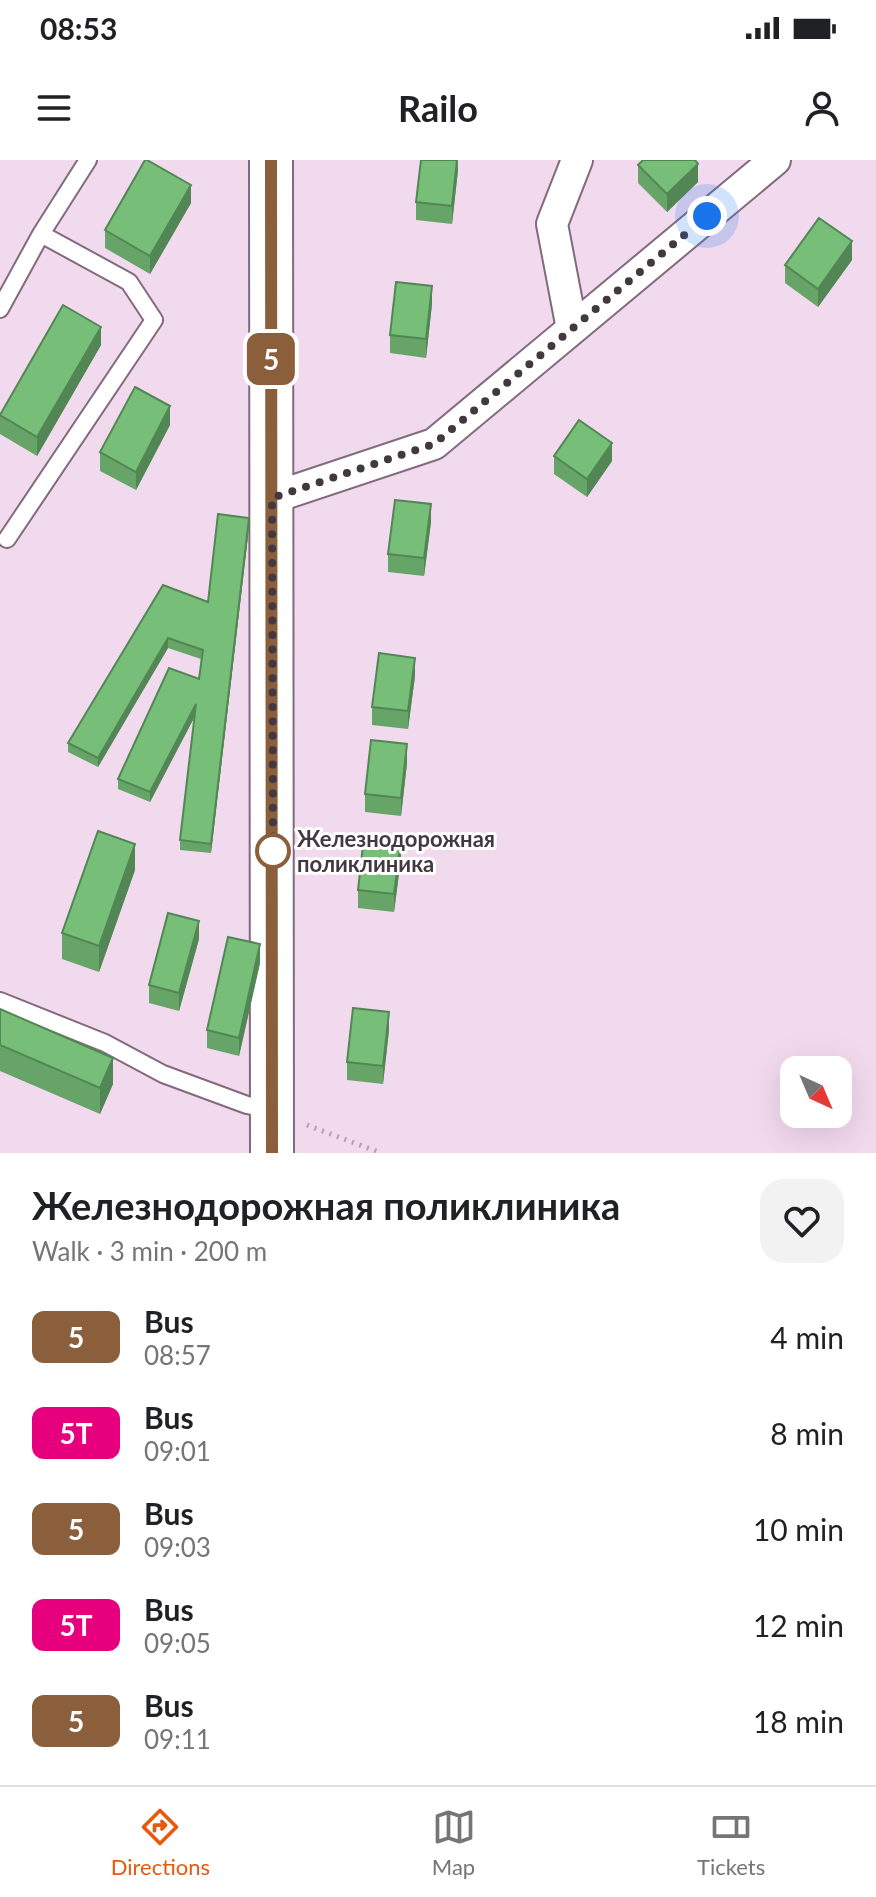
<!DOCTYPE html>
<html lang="en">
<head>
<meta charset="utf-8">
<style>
  :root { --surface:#fff; --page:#f2f2f2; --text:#202124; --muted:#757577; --line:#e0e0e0; --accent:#ea580c }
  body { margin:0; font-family:Lato,sans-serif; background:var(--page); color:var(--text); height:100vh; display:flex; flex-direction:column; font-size:30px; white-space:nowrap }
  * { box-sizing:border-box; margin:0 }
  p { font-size:26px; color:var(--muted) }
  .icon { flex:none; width:44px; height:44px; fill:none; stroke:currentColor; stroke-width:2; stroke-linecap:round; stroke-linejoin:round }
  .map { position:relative; height:993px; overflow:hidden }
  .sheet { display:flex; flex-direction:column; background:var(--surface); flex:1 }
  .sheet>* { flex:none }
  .badge { padding:0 16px; border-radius:12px; font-size:28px; line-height:52px }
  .needle { width:52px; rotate:136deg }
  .fabs { position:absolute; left:780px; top:896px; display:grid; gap:16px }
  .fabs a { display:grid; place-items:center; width:72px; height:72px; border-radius:16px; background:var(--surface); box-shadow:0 8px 32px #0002; font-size:40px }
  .you { position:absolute; width:40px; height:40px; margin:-20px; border:6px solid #fff; border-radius:50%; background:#1a73e8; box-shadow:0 0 0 12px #1a73e833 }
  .map>.badge { position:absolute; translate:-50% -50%; box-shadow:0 0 0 4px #fff }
  .round { display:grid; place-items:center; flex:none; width:84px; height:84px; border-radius:24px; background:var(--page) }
  .summary { display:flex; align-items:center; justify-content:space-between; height:136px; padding:0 32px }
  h1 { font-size:38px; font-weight:700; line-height:60px }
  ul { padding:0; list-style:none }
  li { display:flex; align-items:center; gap:24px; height:96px; padding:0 32px }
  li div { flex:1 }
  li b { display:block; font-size:30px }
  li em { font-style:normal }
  li .badge { min-width:88px; font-weight:700; text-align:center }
  .status { display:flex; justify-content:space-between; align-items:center; height:56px; padding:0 40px; background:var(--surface); direction:ltr }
  .status svg { height:22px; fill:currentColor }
  header { display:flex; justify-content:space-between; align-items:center; height:104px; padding:0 32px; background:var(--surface); font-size:36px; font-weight:700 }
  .dock { display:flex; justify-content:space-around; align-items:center; height:112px; border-top:2px solid var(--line); background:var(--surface); font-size:22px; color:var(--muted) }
  .dock a { display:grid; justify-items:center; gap:4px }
  .dock .on { color:var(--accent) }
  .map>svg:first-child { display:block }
</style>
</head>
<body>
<div class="status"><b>08:53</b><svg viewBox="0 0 49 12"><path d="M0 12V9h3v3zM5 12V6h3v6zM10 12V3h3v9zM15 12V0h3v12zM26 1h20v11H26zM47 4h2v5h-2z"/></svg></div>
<header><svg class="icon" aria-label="menu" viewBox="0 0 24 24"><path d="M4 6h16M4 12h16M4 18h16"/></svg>Railo<svg class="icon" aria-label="person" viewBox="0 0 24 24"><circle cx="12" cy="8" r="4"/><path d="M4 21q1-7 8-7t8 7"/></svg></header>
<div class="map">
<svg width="876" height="993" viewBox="0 0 876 993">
  <rect width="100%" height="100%" fill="#f2daee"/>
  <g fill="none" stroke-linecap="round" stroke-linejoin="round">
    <g stroke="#806b7c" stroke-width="20">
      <path id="lane" d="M0,149L41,74L88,0
        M7,379L154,160L129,122L41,74
        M0,841L105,883L163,914L247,945L271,950"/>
    </g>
    <g stroke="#806b7c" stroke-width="34">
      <path id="street" d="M572,169L552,64L577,0
        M272,338L434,284L775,0"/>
    </g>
    <g stroke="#806b7c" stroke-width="46">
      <path id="secondary" d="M271,0L272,993"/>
    </g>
    <path stroke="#b4a1b1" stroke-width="5" stroke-dasharray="2 6" stroke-linecap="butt" d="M307,965L381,993"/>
    <use href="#lane" stroke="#fff" stroke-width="16"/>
    <use href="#street" stroke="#fff" stroke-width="30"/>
    <use href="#secondary" stroke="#fff" stroke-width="42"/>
  </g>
  <path fill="#66a468" d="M458,0V10L452,64L416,60V42Z
    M638,5L698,22L667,52L638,23Z
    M191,43L150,114L105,88V70Z
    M852,100L818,147L785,123V105Z
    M432,144L426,198L390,193V175Z
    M101,185L37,296L0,274V255Z
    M170,265L136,330L100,311V292Z
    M554,296L612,301L587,337L554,314Z
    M431,362L424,416L388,412V394Z
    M249,367L211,693L180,690V680L195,556L150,642L118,629V619L199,519L201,499L168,488L98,607L68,592V583L163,425L208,442Z
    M415,516L408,569L372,565V547Z
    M407,603L401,656L365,652V634Z
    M401,698L394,752L358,748V730Z
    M135,710L99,812L62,799V773Z
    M199,779L179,851L149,843V825Z
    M260,803L239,896L207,888V870Z
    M0,849L113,924L100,954L0,911Z
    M389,870L383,924L347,920V902Z"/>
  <path fill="#538655" d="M457,0L458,10L452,64V46Z
    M698,4V22L667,52V34Z
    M191,25V43L150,114V96Z
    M852,81V100L818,147V129Z
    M432,126V144L426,198V179Z
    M101,167V185L37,296V277Z
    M170,246V265L136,330V312Z
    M612,283V301L587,337V319Z
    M431,344V362L424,416V398Z
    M249,358V367L211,693V684Z
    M168,478V488L98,607V598Z
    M415,498V516L408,569V551Z
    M196,544V554L150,642V632Z
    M407,584V603L401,656V638Z
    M401,680V698L394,752V734Z
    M135,684V710L99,812V786Z
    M199,761V779L179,851V833Z
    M260,784V803L239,896V878Z
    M389,852V870L383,924V906Z
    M113,898V924L100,954V928Z"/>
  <path fill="#77bf79" stroke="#538655" stroke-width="2" d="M145,0H147L191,25L150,96L105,70Z
    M421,0H457L452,46L416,42Z
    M643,0H695L698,4L667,34L638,5Z
    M819,58L852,81L818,129L785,105Z
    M396,122L432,126L426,179L390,175Z
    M63,145L101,167L37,277L0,255Z
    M135,227L170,246L136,312L100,292Z
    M579,260L612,283L587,319L554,296Z
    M395,340L431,344L424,398L388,394Z
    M218,354L249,358L211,684L180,680L196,544L150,632L118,619L169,508L199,519L203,490L168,478L98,598L68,583L163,425L208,442Z
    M379,493L415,498L408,551L372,547Z
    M371,580L407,584L401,638L365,634Z
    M98,671L135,684L99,786L62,773Z
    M364,676L401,680L394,734L358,730Z
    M168,753L199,761L179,833L149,825Z
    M228,777L260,784L239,878L207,870Z
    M353,848L389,852L383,906L347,902Z
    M0,849L113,898L100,928L0,885Z"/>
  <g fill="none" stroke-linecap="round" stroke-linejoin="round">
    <g stroke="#fff" stroke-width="18">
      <path id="line" d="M271,0L272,993"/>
    </g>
    <use href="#line" stroke="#8b5e3c" stroke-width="12"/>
    <path stroke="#423840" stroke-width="8" stroke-dasharray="0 14.4" d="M273,691L272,338L434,284L707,56"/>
  </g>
  <circle fill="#fff" stroke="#8b5e3c" stroke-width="4" cx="273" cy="691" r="16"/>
  <g text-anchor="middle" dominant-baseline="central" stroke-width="6" stroke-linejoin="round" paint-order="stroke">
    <g font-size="22" font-weight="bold" fill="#423840" stroke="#fff" text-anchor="start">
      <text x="297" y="678">Железнодорожная<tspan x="297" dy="25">поликлиника</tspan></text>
    </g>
  </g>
</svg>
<div class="fabs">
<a><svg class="needle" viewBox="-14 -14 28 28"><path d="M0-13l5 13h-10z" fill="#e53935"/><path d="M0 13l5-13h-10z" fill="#757577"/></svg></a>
</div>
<div class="you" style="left:707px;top:56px"></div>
<b class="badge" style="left:271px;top:199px;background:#8b5e3c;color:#fff">5</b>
</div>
<section class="sheet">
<div class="summary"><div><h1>Железнодорожная поликлиника</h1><p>Walk · 3 min · 200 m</p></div><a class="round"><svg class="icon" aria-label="heart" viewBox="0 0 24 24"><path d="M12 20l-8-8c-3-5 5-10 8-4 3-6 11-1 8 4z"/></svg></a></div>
<ul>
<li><span class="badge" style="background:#8b5e3c;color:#fff">5</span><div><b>Bus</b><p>08:57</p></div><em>4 min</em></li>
<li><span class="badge" style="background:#e6007e;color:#fff">5Т</span><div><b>Bus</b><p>09:01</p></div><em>8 min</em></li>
<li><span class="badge" style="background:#8b5e3c;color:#fff">5</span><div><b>Bus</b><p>09:03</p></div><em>10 min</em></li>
<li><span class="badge" style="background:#e6007e;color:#fff">5Т</span><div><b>Bus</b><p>09:05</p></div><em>12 min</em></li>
<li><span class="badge" style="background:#8b5e3c;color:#fff">5</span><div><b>Bus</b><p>09:11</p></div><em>18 min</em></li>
</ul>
</section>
<nav class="dock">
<a class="on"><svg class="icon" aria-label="directions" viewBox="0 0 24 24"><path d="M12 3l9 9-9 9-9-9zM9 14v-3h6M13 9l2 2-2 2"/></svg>Directions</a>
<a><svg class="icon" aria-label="map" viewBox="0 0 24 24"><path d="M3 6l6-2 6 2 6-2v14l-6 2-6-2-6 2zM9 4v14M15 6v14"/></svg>Map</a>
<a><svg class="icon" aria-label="tickets" viewBox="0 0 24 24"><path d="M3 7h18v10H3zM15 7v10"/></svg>Tickets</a>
</nav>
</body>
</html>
